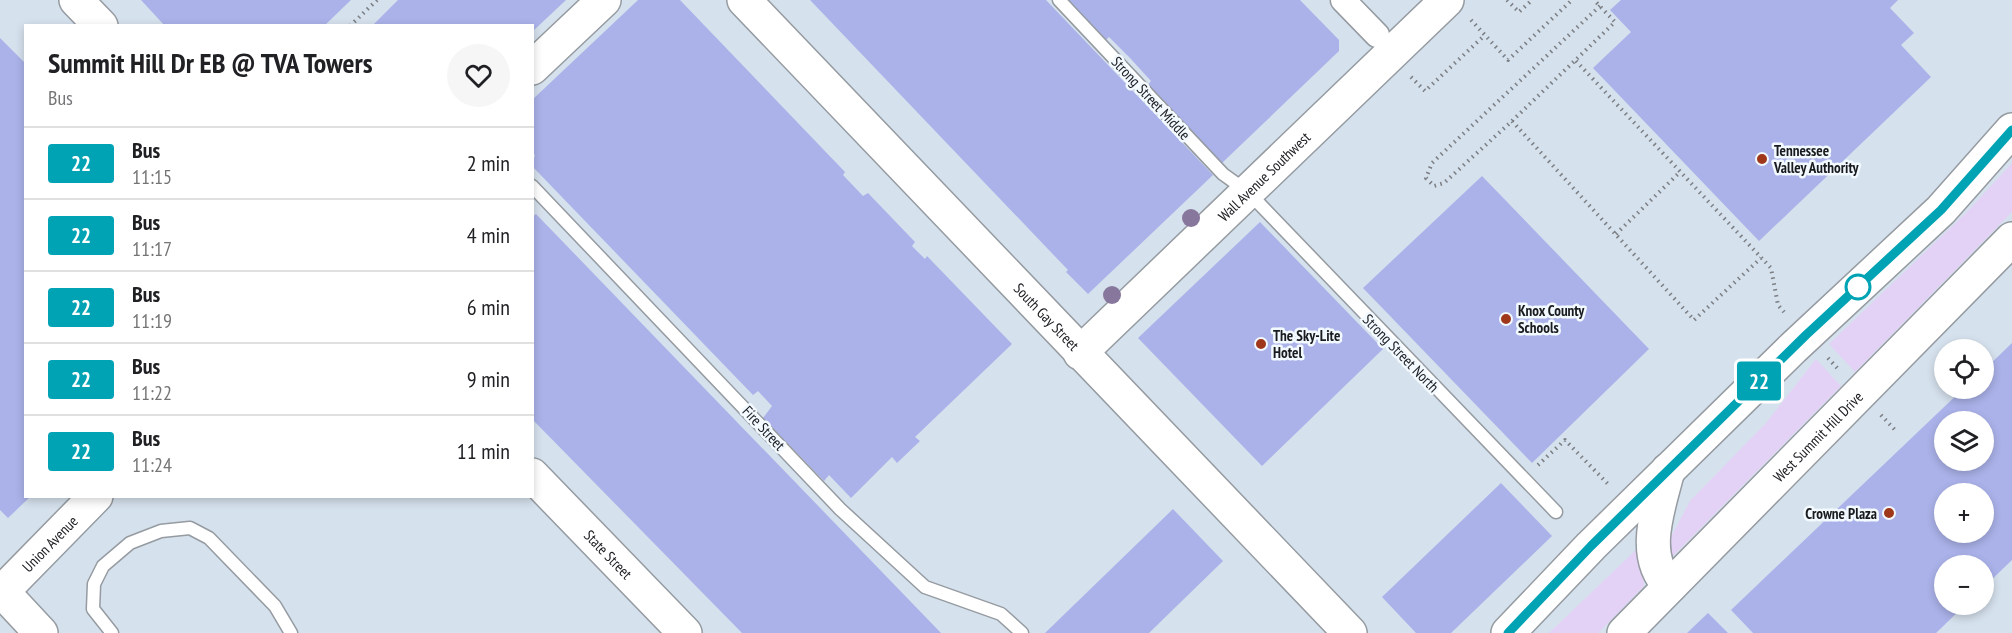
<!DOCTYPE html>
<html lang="en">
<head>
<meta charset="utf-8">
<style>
  :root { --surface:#fff; --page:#f6f6f6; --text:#202124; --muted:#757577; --line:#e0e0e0 }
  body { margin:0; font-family:"PT Sans Narrow",sans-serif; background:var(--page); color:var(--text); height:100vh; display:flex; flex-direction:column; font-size:22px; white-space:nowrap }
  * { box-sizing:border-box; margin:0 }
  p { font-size:20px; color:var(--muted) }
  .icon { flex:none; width:33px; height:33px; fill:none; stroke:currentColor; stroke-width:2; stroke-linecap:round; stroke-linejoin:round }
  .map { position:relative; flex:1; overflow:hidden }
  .drawer { position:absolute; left:24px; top:24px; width:510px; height:474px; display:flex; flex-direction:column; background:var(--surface); border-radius:0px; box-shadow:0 3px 9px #0003 }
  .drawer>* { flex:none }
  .badge { padding:0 12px; border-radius:4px; font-size:21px; line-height:39px }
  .controls { position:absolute; left:1934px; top:339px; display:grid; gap:12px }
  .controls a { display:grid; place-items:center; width:60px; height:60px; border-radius:50%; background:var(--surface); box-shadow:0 3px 9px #0003; font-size:30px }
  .map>.badge { position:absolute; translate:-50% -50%; box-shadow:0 0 0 3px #fff }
  .round { display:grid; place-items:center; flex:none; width:63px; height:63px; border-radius:32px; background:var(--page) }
  .headline { display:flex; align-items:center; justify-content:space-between; height:102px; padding:0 24px }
  h1 { font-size:28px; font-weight:700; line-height:45px }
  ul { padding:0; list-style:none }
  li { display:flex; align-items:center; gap:18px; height:72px; padding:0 24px; border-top:2px solid var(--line) }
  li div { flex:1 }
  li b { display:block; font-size:22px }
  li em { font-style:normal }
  li .badge { min-width:66px; font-weight:700; text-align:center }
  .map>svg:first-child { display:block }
</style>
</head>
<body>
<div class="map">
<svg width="2012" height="633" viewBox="0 0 2012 633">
  <rect width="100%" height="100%" fill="#e5ebf2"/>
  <path fill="#d5e1ed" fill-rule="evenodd" d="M0,0H2012V633H0ZM26,26H532V496H26ZM1944,350H1983V388H1944ZM1944,422H1983V460H1944ZM1944,494H1983V532H1944ZM1944,566H1983V604H1944Z"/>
  <path fill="#e4d2f6" d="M2012,163V212L1855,372L1829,344L1967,212Z
    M1816,359L1841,386L1671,558L1664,550L1690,501L1766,423Z
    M1639,547L1643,558L1644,586L1598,633H1549Z"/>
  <path fill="#abb2e9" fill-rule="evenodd" d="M141,0H351L324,26H165Z
    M398,0H566L532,32V26H372Z
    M638,0H680L845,172L843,175L863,196L868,193L915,242L912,246L925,259L927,256L1012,344L915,437L920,441L897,463L892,457L851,498L829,475L824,481L763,418L772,406L758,391L753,395L532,166L535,155L532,152V100Z
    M810,0H1046L1213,175L1088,294L1066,272L1068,270Z
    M1068,0H1300L1339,40V51L1222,163L1148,85L1151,81L1130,58L1109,37L1106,40Z
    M1621,0H1898L1890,8L1914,33L1901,45L1931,77L1759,241L1593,68L1631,32L1610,10Z
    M0,38L26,64V496H31L8,518L0,510Z
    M1482,176L1649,349L1532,463L1363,288Z
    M536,214L941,633H742L532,419V217Z
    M1260,222L1383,349L1262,466L1138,338Z
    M2012,343V560L1983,588V566H1944V604H1966L1936,633H1753L1731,610L1964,388H1983V371ZM1944,422H1983V460H1944ZM1944,494H1983V532H1944Z
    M1501,483L1552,536L1451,633H1416L1382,597Z
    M1173,509L1223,561L1149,633H1045Z
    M1708,613L1728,633H1687Z"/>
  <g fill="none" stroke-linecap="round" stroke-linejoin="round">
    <g stroke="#959ba1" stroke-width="15">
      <path id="lane" d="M1059,0L1223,174L1248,192L1556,512
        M532,186L840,509L925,587L1001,614L1022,633
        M112,633L93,609L94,584L103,566L130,543L161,531L190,528L209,538L275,606L291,633"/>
    </g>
    <g stroke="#959ba1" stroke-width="27">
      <path id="street" d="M1343,0L1377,35"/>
    </g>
    <g stroke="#959ba1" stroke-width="36">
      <g id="secondary">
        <path d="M76,0L101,26"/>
        <path id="s1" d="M744,0L1350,633"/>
        <path d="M532,68L604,0"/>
        <path id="s2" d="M1080,353L1447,0"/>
        <path d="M1668,470C1659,507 1639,556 1670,586"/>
        <path id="s3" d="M532,475L685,633"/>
        <path d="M0,589L41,633"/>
        <path id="s4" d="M2,592L96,496"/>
        <path d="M1508,633L1591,546L1793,348L1941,210L2012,130"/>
        <path id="s5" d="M1624,633L2012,239"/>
      </g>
    </g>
    <path stroke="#7c7f84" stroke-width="4" stroke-dasharray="1.5 4.5" stroke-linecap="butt" d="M1507,0L1519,12L1532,0
      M1600,6L1432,163L1426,178L1434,186L1444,183L1512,121L1694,320L1761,258
      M1471,20L1508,60L1572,0
      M350,26L377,0
      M1576,61L1771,268L1778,305L1784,312
      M1411,77L1425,91L1485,35
      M1512,121L1615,22L1594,0
      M1616,234L1680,172
      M1828,358L1839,370
      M1881,415L1895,430
      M1538,465L1565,440L1608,484"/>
    <use href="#lane" stroke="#fff" stroke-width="12"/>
    <use href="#street" stroke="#fff" stroke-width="24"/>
    <use href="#secondary" stroke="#fff" stroke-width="33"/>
  </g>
  <g fill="#88779c">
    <circle cx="1191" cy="218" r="9"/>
    <circle cx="1112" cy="295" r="9"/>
  </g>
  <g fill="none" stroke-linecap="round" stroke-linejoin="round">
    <g stroke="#fff" stroke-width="14">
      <path id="line" d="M1508,633L1591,546L1806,335L1941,210L2012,130"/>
    </g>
    <use href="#line" stroke="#00a3b4" stroke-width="9"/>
  </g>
  <g fill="#9f371a" stroke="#f2f9ff" stroke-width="2">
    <circle cx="1762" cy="159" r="6"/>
    <circle cx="1506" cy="319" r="6"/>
    <circle cx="1261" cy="344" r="6"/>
    <circle cx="1889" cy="513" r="6"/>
  </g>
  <circle fill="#fff" stroke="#00a3b4" stroke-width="3" cx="1858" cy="287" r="12"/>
  <g text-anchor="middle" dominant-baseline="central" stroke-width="5" stroke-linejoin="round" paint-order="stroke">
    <g font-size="15" fill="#191b1e" stroke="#f2f9ff">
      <text transform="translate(1151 98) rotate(47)">Strong Street Middle</text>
      <text stroke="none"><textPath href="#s2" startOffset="255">Wall Avenue Southwest</textPath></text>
      <text stroke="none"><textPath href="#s1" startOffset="438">South Gay Street</textPath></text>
      <text transform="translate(1401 353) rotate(46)">Strong Street North</text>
      <text transform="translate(764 428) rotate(47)">Fire Street</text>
      <text stroke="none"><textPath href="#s5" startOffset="276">West Summit Hill Drive</textPath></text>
      <text stroke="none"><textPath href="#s4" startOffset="68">Union Avenue</textPath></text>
      <text stroke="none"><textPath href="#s3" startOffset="110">State Street</textPath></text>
    </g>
    <g font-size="15" font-weight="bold" fill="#191b1e" stroke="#f2f9ff" text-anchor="start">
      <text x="1774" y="150">Tennessee<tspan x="1774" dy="17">Valley Authority</tspan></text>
      <text x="1518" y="310">Knox County<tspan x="1518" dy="17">Schools</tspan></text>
      <text x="1273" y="335">The Sky-Lite<tspan x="1273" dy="17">Hotel</tspan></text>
      <text x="1877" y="513" text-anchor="end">Crowne Plaza</text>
    </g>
  </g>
</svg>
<div class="controls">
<a><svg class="icon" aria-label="locate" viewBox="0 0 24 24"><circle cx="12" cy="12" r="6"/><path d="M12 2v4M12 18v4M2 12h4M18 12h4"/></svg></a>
<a><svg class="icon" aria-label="layers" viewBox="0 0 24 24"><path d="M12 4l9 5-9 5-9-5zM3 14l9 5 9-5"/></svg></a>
<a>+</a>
<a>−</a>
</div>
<b class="badge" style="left:1759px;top:381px;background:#00a3b4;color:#fff">22</b>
<section class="drawer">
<div class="headline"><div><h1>Summit Hill Dr EB @ TVA Towers</h1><p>Bus</p></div><a class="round"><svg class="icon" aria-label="heart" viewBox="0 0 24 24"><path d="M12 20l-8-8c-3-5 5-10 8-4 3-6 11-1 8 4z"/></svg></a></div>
<ul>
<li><span class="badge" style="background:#00a3b4;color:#fff">22</span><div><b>Bus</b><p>11:15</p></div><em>2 min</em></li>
<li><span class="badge" style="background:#00a3b4;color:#fff">22</span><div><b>Bus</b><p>11:17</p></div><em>4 min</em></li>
<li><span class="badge" style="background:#00a3b4;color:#fff">22</span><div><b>Bus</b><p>11:19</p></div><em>6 min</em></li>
<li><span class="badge" style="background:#00a3b4;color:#fff">22</span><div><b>Bus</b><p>11:22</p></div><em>9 min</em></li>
<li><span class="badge" style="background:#00a3b4;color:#fff">22</span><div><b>Bus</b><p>11:24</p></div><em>11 min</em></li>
</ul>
</section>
</div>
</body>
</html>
